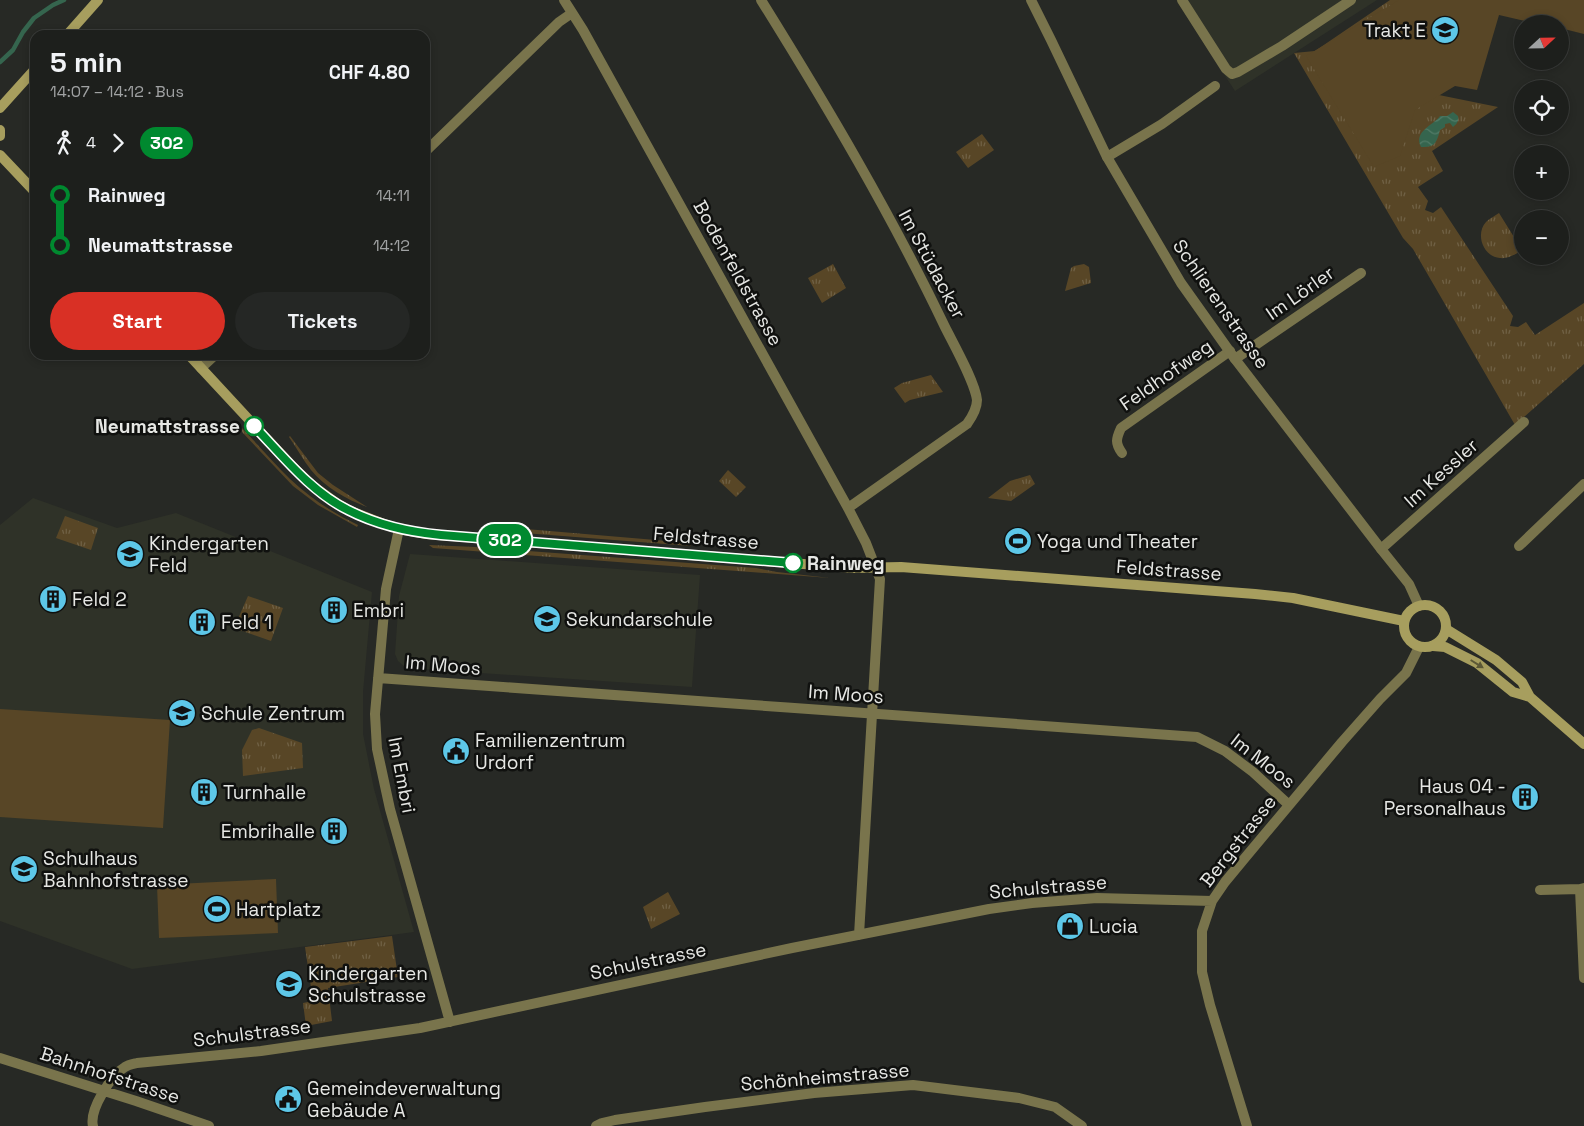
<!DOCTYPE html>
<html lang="en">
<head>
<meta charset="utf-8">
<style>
  :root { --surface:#1d1f1c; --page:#252725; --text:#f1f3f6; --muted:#a0a2a3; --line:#3b3d3b; --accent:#d93025 }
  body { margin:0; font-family:"Space Grotesk",sans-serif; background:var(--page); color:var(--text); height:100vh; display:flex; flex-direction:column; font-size:19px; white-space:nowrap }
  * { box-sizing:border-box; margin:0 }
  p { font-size:16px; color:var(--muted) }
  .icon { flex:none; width:28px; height:28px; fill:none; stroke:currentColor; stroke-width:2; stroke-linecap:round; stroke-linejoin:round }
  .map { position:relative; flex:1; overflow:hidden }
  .panel { position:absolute; left:30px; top:30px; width:400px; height:330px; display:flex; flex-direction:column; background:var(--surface); border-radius:15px; box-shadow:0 2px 8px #0003,0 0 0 1px var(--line) }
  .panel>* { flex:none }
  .badge { padding:0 10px; border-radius:16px; font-size:18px; line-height:32px }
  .needle { width:32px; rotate:68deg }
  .tools { position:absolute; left:1514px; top:15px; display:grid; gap:10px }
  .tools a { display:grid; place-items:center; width:55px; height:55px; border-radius:50%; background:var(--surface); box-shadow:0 2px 8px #0003,0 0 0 1px var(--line); font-size:25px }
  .map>.badge { position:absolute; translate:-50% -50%; box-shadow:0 0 0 2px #fff }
  .legs { display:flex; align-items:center; gap:8px; height:55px; padding:0 20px; font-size:16px }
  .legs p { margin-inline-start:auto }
  .summary { display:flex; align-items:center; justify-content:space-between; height:85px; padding:0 20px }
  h1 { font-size:28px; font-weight:700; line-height:38px }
  .cta { display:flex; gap:10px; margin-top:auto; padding:10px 20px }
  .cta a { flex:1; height:58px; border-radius:30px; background:var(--accent); color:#fff; font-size:20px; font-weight:700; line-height:58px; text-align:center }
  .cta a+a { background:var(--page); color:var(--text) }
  ul { padding:0 20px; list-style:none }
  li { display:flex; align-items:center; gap:18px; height:50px; font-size:19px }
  li i { display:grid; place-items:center; width:8px; height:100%; margin:0 6px; background:currentColor }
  li i::after { content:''; width:12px; height:12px; margin:-6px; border:4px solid; border-radius:50%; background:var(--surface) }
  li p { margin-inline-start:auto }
  li:first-child i { background:linear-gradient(#0000 50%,currentColor 0) }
  li:last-child i { background:linear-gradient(currentColor 50%,#0000 0) }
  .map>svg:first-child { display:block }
</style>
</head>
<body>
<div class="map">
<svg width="1584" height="1126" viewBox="0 0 1584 1126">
  <defs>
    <pattern id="grass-tufts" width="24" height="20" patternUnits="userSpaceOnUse" patternTransform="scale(1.25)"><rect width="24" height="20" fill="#584626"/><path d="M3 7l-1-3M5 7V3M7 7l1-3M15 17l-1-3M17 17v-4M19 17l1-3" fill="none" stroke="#706145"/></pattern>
    <pattern id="water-waves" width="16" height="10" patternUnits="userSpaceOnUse" patternTransform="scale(1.25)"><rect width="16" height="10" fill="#35654e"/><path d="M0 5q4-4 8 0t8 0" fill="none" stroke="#527b67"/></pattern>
  </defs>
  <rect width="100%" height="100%" fill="#272925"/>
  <path fill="#2f3228" d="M1176,0H1377L1235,91Z
    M33,498L117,528L176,513L372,592L363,692V734L374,789L414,932L132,969L0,921V525Z
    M410,554L700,575L692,687L406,668L398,661L395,654L399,596Z"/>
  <path fill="url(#grass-tufts)" d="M1390,0H1407L1434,94L1498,107L1432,151L1443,171L1418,187L1428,201L1425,210L1433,213L1441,207L1513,316L1510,326L1518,327L1526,322L1535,335L1584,303V364L1515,425L1413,249L1403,238L1294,53L1315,51Z
    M982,134L994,150L968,168L956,152Z
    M1499,213L1522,250C1516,254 1508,259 1500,258C1483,257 1475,234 1486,222C1490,218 1495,216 1499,213Z
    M833,264L846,288L822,303L808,278Z
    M1084,264L1089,267L1091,283L1065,291L1071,268L1074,266Z
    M931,375L943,392L910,400L905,403L894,388L902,383Z
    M242,428C258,445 274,463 290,479C310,498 333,513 358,525L357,527L318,505L293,486L242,432Z
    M290,436L318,473L333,485L367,507C346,499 326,488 311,470C303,460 297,448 289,437Z
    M728,470L746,487L736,497L719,481Z
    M1030,475L1035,484L1011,501L988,498L1010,481Z
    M65,516L98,528L91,550L56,538Z
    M503,527L691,543V546L500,531Z
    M429,545L475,547L756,568L777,572L830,578L433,548Z
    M248,596L283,608L271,641L234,628Z
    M259,728L302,743L303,768L243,776L242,750L252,730Z
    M668,892L680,914L651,929L643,907Z
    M392,936L398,977L328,988L332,1021L306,1026L303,1003L313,1001L305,947Z"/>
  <path fill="#584626" d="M1399,0H1584V34L1560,28V24H1538L1499,15L1477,90L1455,86L1415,110L1400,156L1374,167L1306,56Z
    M0,709L170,720L163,828L0,817Z
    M276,879L278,933L159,938L157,885Z"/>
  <path fill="url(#water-waves)" d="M1453,112L1458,116C1459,121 1457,124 1453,127L1450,123L1445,124V127L1440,130C1437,142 1435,148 1421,147C1413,131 1434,125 1440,116H1447Z"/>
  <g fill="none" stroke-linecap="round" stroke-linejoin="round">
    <path stroke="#35654e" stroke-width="4.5" d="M0,62L13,50L23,32L34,18L53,5L64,0"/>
    <path stroke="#79744c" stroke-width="10" d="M564,0L583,30L848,508L866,543L880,579L859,935
      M761,0C827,106 891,214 945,327C954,345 975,382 977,400C977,409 972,417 967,424L848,508
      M1182,0L1226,69L1232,74L1238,72L1282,46L1351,0
      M425,152L559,22L572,13
      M1107,157L1162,124L1215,86
      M1235,359L1361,273
      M201,368L215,355
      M1122,453C1115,443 1116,439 1121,428L1230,351
      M399,529L386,589L375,714L377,749L390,809L450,1022
      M1519,546L1584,484
      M1381,549L1524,422
      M378,678C651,699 924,716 1197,737L1225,751L1253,772L1289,805
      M1580,889L1584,978
      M1540,890L1580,889L1584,888
      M0,1058L136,1101L209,1126
      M93,1126C89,1110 111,1075 125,1067C128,1065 133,1064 137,1063L261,1051L420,1028L792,948L989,909L1032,903L1097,898L1212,901
      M596,1126L602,1123L615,1120L705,1107L814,1093L913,1085L1019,1098L1055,1107L1082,1126
      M1247,1126L1210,1005L1202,972V931L1212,901L1225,882L1244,859L1342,742L1380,699L1406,673L1419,647"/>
    <path stroke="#79744c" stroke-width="10" d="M1031,0L1051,40L1107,157L1181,283L1235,359L1381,549L1409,584L1419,606"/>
    <path stroke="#a79e5e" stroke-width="10" d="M67,35L98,0
      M0,108L35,69
      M0,130V136
      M0,155L35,192
      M189,355L291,465L313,486L335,502L348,510L381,523L399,529L427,534L854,568L901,567L1255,594L1293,598L1404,621
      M1404 626a21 21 0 1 1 42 0a21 21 0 1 1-42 0Z
      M1446,629L1496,660L1522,682L1530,697L1584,744
      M1433,646L1445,647L1477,663L1513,692L1530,697"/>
  </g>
  <defs><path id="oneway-solid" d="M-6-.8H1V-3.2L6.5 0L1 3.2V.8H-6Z" transform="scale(1.25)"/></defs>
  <use fill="#5c5836" href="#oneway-solid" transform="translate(1477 664) rotate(32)"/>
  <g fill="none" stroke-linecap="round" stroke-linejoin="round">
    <g stroke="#fff" stroke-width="11">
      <path id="line-1" d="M254,426C282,455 311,492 348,510C377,525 409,532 441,535L793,563"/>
    </g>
    <use href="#line-1" stroke="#00892f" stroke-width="8"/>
  </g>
  <defs>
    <g id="school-disc" transform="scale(1.4375)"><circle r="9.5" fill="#5dc7e8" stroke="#10110f"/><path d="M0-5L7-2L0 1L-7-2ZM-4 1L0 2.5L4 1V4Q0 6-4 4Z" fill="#111"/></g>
    <g id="stadium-disc" transform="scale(1.4375)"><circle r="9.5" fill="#5dc7e8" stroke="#10110f"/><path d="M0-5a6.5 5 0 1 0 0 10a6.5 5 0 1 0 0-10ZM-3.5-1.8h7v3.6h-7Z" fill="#111"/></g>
    <g id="building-disc" transform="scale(1.4375)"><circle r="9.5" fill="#5dc7e8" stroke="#10110f"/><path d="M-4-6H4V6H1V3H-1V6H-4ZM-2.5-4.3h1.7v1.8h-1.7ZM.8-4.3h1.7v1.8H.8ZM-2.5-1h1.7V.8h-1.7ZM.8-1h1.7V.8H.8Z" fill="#111"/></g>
    <g id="civic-disc" transform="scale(1.4375)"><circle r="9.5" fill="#5dc7e8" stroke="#10110f"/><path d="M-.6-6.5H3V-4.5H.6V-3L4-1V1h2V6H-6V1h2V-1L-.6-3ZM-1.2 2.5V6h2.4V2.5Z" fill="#111"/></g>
    <g id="shop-disc" transform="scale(1.4375)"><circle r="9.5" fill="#5dc7e8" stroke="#10110f"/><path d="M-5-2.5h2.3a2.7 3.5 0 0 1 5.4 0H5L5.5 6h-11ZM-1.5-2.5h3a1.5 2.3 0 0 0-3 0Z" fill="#111"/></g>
  </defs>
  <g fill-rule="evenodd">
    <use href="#school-disc" x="1445" y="30"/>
    <use href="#stadium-disc" x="1018" y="541"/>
    <use href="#school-disc" x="130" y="554"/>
    <use href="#building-disc" x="53" y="599"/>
    <use href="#building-disc" x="334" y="610"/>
    <use href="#school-disc" x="547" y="619"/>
    <use href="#building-disc" x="202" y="622"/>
    <use href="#school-disc" x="182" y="713"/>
    <use href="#civic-disc" x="456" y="751"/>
    <use href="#building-disc" x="204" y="792"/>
    <use href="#building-disc" x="1525" y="797"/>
    <use href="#building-disc" x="334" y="831"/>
    <use href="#school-disc" x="24" y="869"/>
    <use href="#stadium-disc" x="217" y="909"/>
    <use href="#shop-disc" x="1070" y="926"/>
    <use href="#school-disc" x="289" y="984"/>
    <use href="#civic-disc" x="288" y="1099"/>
  </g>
  <g fill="#fff" stroke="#00892f" stroke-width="2.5">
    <circle cx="254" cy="426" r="9"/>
    <circle cx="793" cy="563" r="9"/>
  </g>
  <g text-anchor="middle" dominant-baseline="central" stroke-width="5" stroke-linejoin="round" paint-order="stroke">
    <g font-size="19" fill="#e6e7e4" stroke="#10110f" text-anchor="start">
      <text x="1426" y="30" text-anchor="end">Trakt E</text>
      <text x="1037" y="541">Yoga und Theater</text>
      <text x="149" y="543">Kindergarten<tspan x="149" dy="22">Feld</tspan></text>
      <text x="72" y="599">Feld 2</text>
      <text x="353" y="610">Embri</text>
      <text x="566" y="619">Sekundarschule</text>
      <text x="221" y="622">Feld 1</text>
      <text x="201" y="713">Schule Zentrum</text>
      <text x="475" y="740">Familienzentrum<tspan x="475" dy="22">Urdorf</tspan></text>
      <text x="1506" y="786" text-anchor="end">Haus 04 -<tspan x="1506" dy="22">Personalhaus</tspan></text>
      <text x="223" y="792">Turnhalle</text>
      <text x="315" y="831" text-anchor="end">Embrihalle</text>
      <text x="43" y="858">Schulhaus<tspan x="43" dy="22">Bahnhofstrasse</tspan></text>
      <text x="236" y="909">Hartplatz</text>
      <text x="1089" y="926">Lucia</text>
      <text x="308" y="973">Kindergarten<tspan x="308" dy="22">Schulstrasse</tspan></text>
      <text x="307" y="1088">Gemeindeverwaltung<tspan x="307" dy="22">Gebäude A</tspan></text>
    </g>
    <g font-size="19" fill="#e6e7e4" stroke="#10110f">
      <text transform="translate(932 264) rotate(62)">Im Stüdacker</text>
      <text transform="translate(738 273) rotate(61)">Bodenfeldstrasse</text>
      <text transform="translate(1300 293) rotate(-35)">Im Lörler</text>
      <text transform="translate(1221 304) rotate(55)">Schlierenstrasse</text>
      <text transform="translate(1166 375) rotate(-35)">Feldhofweg</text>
      <text transform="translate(1441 473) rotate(-42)">Im Kessler</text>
      <text transform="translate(706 538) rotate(5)">Feldstrasse</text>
      <text transform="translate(1169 570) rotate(4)">Feldstrasse</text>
      <text transform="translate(443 665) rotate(5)">Im Moos</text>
      <text transform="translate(846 694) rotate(4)">Im Moos</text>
      <text transform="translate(1263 761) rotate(38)">Im Moos</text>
      <text transform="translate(402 775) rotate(79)">Im Embri</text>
      <text transform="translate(1238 841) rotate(-52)">Bergstrasse</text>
      <text transform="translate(1048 887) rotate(-5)">Schulstrasse</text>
      <text transform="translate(648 961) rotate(-12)">Schulstrasse</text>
      <text transform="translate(252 1033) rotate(-7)">Schulstrasse</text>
      <text transform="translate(110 1075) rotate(18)">Bahnhofstrasse</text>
      <text transform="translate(825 1077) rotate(-5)">Schönheimstrasse</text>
    </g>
    <g font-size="19" font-weight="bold" fill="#e6e7e4" stroke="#10110f" text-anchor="end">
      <text x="240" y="426">Neumattstrasse</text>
      <text x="807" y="563" text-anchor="start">Rainweg</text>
    </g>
  </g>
</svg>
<div class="tools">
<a><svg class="needle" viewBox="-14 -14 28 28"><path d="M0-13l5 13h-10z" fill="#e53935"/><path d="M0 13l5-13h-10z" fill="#a0a2a3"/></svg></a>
<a><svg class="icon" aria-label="locate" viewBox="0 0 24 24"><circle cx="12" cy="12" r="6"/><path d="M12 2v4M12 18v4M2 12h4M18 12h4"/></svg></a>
<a>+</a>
<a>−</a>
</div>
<b class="badge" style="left:505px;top:540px;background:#00892f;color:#fff">302</b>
<section class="panel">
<div class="summary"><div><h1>5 min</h1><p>14:07 – 14:12 · Bus</p></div><b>CHF 4.80</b></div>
<div class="legs"><svg class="icon" aria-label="walk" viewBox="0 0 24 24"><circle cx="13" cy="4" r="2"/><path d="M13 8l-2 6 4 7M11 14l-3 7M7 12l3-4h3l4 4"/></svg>4<svg class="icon" aria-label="forward" viewBox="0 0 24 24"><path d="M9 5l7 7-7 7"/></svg><b class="badge" style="background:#00892f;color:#fff">302</b></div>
<ul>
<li><i style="color:#00892f"></i><b>Rainweg</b><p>14:11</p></li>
<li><i style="color:#00892f"></i><b>Neumattstrasse</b><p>14:12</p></li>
</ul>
<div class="cta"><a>Start</a><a>Tickets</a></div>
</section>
</div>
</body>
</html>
